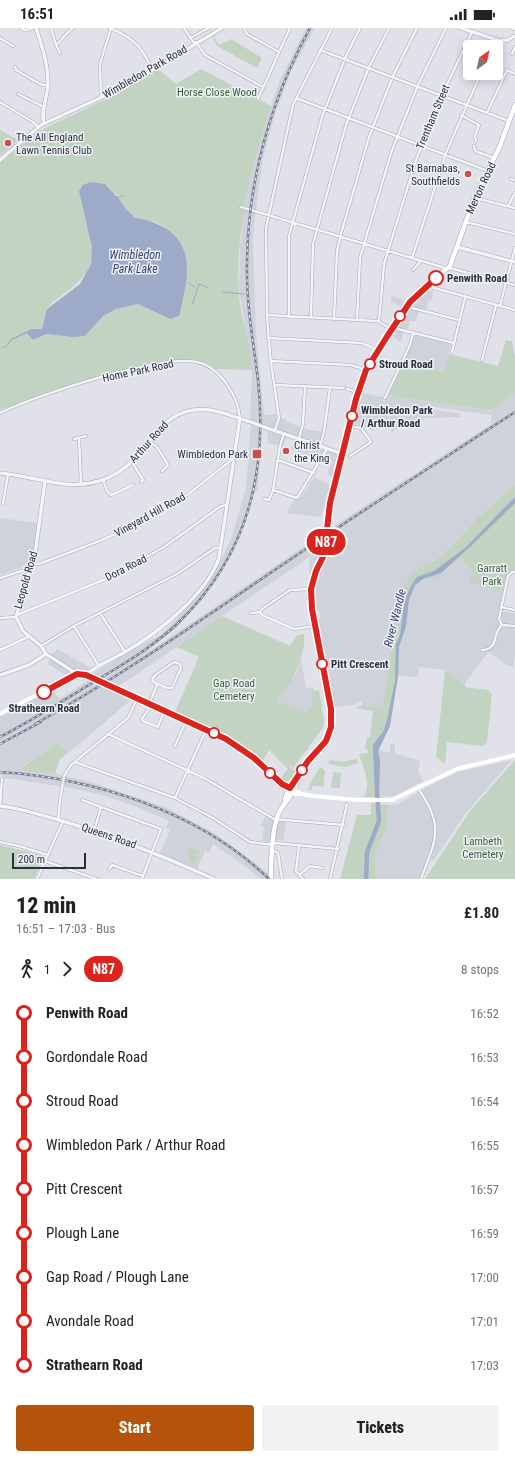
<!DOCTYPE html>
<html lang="en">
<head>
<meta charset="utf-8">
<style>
  :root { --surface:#fff; --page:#f2f2f2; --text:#222; --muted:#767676; --accent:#b45309 }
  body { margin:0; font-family:"Roboto Condensed",sans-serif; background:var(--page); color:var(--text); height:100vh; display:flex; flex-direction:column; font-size:15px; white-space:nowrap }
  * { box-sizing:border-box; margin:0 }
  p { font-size:13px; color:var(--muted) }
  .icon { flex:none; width:22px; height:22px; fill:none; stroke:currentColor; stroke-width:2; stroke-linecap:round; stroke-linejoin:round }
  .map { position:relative; height:851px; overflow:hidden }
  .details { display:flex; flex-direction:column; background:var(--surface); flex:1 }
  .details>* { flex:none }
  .badge { padding:0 8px; border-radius:13px; font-size:14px; line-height:26px }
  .needle { width:26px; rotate:33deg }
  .fabs { position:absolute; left:463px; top:12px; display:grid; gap:8px }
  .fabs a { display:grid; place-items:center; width:40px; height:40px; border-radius:4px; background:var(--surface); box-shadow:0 2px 10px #0003; font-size:20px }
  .scale { position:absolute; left:12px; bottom:10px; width:74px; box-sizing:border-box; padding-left:4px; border:2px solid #2a2e40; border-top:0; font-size:11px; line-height:14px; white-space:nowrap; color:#2a2e40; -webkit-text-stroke:3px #f0f2f7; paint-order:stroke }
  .map>.badge { position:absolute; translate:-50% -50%; box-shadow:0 0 0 2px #fff }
  .legs { display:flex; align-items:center; gap:6px; height:44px; padding:0 16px; font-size:13px }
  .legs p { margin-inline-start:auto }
  .headline { display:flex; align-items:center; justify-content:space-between; height:68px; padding:0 16px }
  h1 { font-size:22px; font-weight:800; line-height:30px }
  .button { display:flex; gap:8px; margin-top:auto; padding:8px 16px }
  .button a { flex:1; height:46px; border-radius:4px; background:var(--accent); color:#fff; font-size:16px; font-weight:800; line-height:46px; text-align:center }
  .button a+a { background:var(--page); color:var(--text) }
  ul { padding:0 16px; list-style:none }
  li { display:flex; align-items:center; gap:14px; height:44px; font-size:15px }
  li i { display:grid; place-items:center; width:6px; height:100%; margin:0 5px; background:currentColor }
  li i::after { content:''; width:10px; height:10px; margin:-5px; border:3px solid; border-radius:50%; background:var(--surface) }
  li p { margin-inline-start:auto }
  li:first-child i { background:linear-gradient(#0000 50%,currentColor 0) }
  li:last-child i { background:linear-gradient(currentColor 50%,#0000 0) }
  .status { display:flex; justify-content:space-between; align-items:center; height:28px; padding:0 20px; background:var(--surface); direction:ltr }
  .status svg { height:11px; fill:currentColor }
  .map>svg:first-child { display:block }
</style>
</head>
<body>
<div class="status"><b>16:51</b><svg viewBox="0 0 49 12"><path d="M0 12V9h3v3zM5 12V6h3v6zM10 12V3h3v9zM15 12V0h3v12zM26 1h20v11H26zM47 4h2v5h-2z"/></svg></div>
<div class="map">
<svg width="515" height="851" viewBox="0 0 515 851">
  <rect width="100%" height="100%" fill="#e1e2e9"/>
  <path fill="#cfd1db" d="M306,0H315L291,43L275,86L263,130L256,182L244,179L251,145L271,78L280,52Z
    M244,183L255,187L253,214L256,307L264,387L276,386L277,390L286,391V393L304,401L323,404L317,419L340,426L332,449L327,446L332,433L321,428L319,431L291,421L294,412L286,409L283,418L267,415L268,403L261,401L258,461L254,466L246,493L234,522L205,568L177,599L148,621L150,623L325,504L323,518L314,525L323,521L320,531L312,546L310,547L309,537L311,528L113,662L131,672L68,725L58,714L19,741L61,747L91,754L167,780L214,805L268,845V848L271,851H261L245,838L213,816L209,825L205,823L197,841L160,825L170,802L166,800L169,793L142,781L102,767L76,761L6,750L4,751L3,748L0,747V687L52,660L59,671L80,658L93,648L91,646L161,606L175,593L200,564L219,536L231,511L246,460L251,397L260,400L261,396L250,391L252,341L239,261L240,220Z
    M427,261L434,263L431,273L429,272L426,281L420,280L416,293H410L408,301L405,300L401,314L398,313L391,307L395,303L406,286Z
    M391,268L406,272L408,273L402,280L393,274L391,275Z
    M414,307L451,316L444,344L404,334Z
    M361,365L383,369L382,372L385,374L388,368L490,382L515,365V457L476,491L452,518L434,533L413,544L407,552L400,571L382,679L363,677L361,673L355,677L334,679L332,677L318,593L321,589L320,584L315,578L313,566L314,553L331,500L491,396L492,387L426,378L427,380L434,382L460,385V389L425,390V391L404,396L392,404L389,399L372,402L355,396L354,394Z
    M314,449L331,457L321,489L286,485L295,470L298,471L302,468Z
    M0,490L37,495L33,526L29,533L22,539L0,547Z
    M461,529L473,546L468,554L503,563L499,583L515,585V628L513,639L507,637L488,624L465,656L448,644H445V642L419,639L418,649L398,648L399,619L406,598L409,572L415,557L425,551L436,550Z
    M58,621L89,639V641L84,645L79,642L68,649L48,636L51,626Z
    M301,631L306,660L313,659L314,662L311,663L313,678L307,679L305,685L277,672L281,664L296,646Z
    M390,716H395V724L398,727L401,726L407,729L420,732L418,743L423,753L395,768L379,769L380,732L378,723L380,720L382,723L390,724Z
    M512,732L465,786L434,832L431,831L422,851H375L376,825L387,798V777L398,776L425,760L457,744Z
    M266,787L274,793L286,794L283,813L271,811L270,814L262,813L264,799H260Z"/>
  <path fill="#c3d3c2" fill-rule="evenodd" d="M212,8H213L219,17L231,11L262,30L257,40L217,18Z
    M158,41L176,56L201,41L271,78L251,145L244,178L256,182L255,187L244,184C239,214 236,245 240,276C243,296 253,324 252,342L216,341L208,336L195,332L162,333L51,363L0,382V135L39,103L118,65ZM90,154L105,156C113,161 111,168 121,167L118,169L125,180L135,191C174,192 190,219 185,255C185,261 184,268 182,273C180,279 174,286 170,291L138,276L116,281L103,288L85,308L45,306L35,300L42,301L47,287V280C66,261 94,252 92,220C92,210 78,165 80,161C82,157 87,155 90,154Z
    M0,102L18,112L0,128Z
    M506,311L507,313H512L515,328V365L491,382L388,368L404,334L444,344L449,326L498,338Z
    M515,457V542H512L506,549L503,563L468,554L473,546L461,529L436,550L425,551L417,554L409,572L406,598L399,619L398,648L390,698L378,723L380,732L379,769H363C373,758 362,737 359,726L369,725L365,719L367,709H370L373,683L355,680L363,677L382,679L400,571L407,552L412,544L434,533L452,518L476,491Z
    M222,588L290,618L297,607L304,606C306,627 295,646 285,664H281L277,672L305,685L307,679L313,678L311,663L319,662L324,692L323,700L293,740L285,733L296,745L288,756L280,751L288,741L269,722L263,733C236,712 206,698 175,684L199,629L177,619Z
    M445,644H448L465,656V659L489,662V664L492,665L487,714L482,718L447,714L445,736L436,729Z
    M58,714L68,725L60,731L55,746L19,742Z
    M357,731L358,735L345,739L329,736L328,733L331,732L342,734Z
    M515,732V851H425L470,783Z
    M320,739L325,742L323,761L322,758H312V762H308L310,755Z
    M333,744L341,745L340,760H331Z
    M371,775L387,777V798L376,825L375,851H340L357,787H371Z
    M0,817L44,828L34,851H0Z
    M190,819L200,823L194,836L190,835L191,831L186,826Z"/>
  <path fill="#9daac8" d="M90,154L105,156L116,168L126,167L118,169L125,180L135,190C146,191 157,195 167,201C197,222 186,258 179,288L170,291L138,276L116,281L103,288L85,308L74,309L46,306L33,312L27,305L12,312L5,320H0L5,319L11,311L31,301H42L47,281L80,256L91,236L92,219L79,163L83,157Z
    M515,469V475L473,516L441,545L425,550L415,557L409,572L406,598L399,619L398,648L390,698L378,723L380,732L379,769L375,770L373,717L383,704L387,692L395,653L396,616L400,607L405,571L412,556L417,549L434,543L465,520Z"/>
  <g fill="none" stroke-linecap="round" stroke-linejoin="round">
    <path stroke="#9daac8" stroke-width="1" d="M188,254L194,259
      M223,264L244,266
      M192,277L199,256L209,260"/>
    <path stroke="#9daac8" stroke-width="4.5" d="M366,851L367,824L379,793L377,764"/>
    <g stroke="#a6a8b3" stroke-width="3.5">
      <path id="minor" d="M21,0L26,2L33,0
        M51,0L56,17C63,11 66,5 73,0
        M110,0C135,11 141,18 152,41
        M184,0L194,15
        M244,0L247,6L279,24
        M511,0L515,1
        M0,10L13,18
        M190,10L209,0
        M196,14L205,27L263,59
        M56,17L60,25
        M493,19L496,12
        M320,22L509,93
        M512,26L515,19
        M15,39L16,42L40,56L48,58
        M18,66L44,79
        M101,69L100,36L111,0
        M296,70L488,143
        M258,71L290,0
        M0,74L33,94L38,99
        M487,85L507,42L515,46
        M461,87L479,97L475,108L476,113
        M474,118L475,123L494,130
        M511,151L515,152
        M475,170L515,180
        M508,178L515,165
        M241,179L442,239L445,242
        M466,194L515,206
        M412,230L446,125L481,45
        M449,240L515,257
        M413,242L421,233
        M427,258L515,282
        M500,278L515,220
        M408,279L459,292
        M267,287L377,293L392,301
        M289,289V208L322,89L346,28L360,0
        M311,290L313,216L346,97L369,39L389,0
        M334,291L337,223L341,206L369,109L393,48L417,0
        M357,292L360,230L391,125L418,57L446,0
        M379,293L384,236L416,132L442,67L472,4
        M394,300L454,315
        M268,310L362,315L378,322
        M452,324L465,270
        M482,332L496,277
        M271,333L351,337L367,342
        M275,357L344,360
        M347,361L358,364
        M385,370L410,317L413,305
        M0,385C36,367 161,326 197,334C220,339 238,368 240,390
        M350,398L361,400L371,414L350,428
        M275,402L279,390L270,327L267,287L266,200L293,77L332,0
        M284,405L280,418L273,462L297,470L327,421
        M79,410L81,456
        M299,410L303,396L305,358
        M74,411L86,408
        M150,414L157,419L168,437L162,443
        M320,418L324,404L330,360
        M278,432L314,445
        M132,434L143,452L141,454
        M103,452L107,463L111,467L133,457
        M264,471L269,472L273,462
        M3,476L8,446
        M32,535L39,536L102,512L142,494L186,468L235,429
        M0,550L21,543L29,544
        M311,561L290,562L262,581L260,584L262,587L294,601L315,598
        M501,579L515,582
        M100,585L125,624
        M251,585L260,584
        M17,587L113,548L164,519L221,478L227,477
        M0,590L16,589
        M502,597L499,591L508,548L512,544H515
        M74,598L99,638
        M41,618L74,598L177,546L215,520H220
        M0,622L28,609
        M482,622C500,621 491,606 502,597L515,598
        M174,634L180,636L181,640L172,660H167L154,654L152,652L155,647Z
        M149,676L157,657
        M151,677L142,691L143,693L158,699L164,683
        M108,706L204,750L274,791L344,797
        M175,718L186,693
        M75,734L175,770L213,790L250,814L273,817
        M64,748L71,737L128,690L137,671
        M418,760C445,799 436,810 421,851
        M175,770L206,702
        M82,772L101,779
        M0,778L2,751
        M58,792L60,773
        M94,803L101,779L161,801L142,851
        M0,814L19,818L48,827
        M274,815L338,821
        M299,818L296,843L303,851
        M272,822L278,825L282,851
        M45,833L96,851
        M109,841L112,837L143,848
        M299,847L310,838L322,840
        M37,851L63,793
        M330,851L347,776"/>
    </g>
    <g stroke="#a6a8b3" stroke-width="4.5">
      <path id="tertiary" d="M36,0C42,18 48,36 48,55C48,68 40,84 44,96
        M461,0L500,13L508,12L515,8
        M0,132L41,97L124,59L222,0
        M457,219L515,234
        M261,398L343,426
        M0,445C35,448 67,464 102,452C152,436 153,375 210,382C224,384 237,390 251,394
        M45,454L35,526L16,589L23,603L41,618L46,626L77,646
        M0,647L29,637L46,626
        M86,647C95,637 114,631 125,624C158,605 207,566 219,530L240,390
        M0,778C20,780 40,787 59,792C113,808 163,828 214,851"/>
    </g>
    <g stroke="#a0a5b5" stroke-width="5.5">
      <path id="primary" d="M328,488L356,371L367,342L410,274L428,256L450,238L474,171L500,118L515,77
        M285,773L286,768C293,756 299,743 308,733C325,713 333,709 331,681L311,568L313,552L319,538
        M271,851C271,834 272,802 278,787C282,775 298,764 297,750"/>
    </g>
    <use href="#minor" stroke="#f3f4f8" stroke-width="2.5"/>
    <use href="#tertiary" stroke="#f3f4f8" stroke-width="3.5"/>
    <path stroke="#fff" stroke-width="4" d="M114,660L226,711L254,730L285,760L295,766H302
      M0,686L77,646L90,649
      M282,756L302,766L313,768L357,772H392L457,741L515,727"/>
    <use href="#primary" stroke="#fff" stroke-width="4.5"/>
    <g stroke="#7b7f92" stroke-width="2.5">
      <path id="rail" d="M35,696C127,645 212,584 300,525C371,477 443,431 515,384
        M0,709C29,694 56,677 84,660C116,640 150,622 178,595C247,529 268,445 258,352C253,313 246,274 247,234C248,152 271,72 310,0
        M0,716L41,694
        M0,744C94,750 200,784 269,851"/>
    </g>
    <use href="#rail" stroke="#f0f2f7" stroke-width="1" stroke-dasharray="3" stroke-linecap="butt"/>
    <g stroke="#a6a8b3" stroke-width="3.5" stroke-linecap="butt">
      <path id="minor-bridge" d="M60,773L64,748"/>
    </g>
    <g stroke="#a6a8b3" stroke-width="4.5" stroke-linecap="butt">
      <path id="tertiary-bridge" d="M251,394L261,398"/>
    </g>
    <g stroke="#a0a5b5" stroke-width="5.5" stroke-linecap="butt">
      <path id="primary-bridge" d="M319,538L325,522L328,488"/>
    </g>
    <use href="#minor-bridge" stroke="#f3f4f8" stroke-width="2.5"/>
    <use href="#tertiary-bridge" stroke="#f3f4f8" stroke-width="3.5"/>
    <path stroke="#fff" stroke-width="4" d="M90,649L114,660"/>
    <use href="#primary-bridge" stroke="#fff" stroke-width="4.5"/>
  </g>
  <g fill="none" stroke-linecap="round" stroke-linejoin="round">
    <g stroke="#fff" stroke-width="9">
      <path id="line-1" d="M44,664L77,646L86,647L226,711L254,730L282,756L290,760L308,733L326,713L331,699V681L312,581L311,561L316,543L324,527L330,475L356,371L366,342L388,307L410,274L436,250"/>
    </g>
    <use href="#line-1" stroke="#dc241f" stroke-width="6"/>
  </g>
  <g fill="#cb4e49" stroke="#f0f2f7" stroke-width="1.5">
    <circle cx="8" cy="115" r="4"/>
    <circle cx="468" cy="146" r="4"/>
    <circle cx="286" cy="423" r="4"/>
    <rect x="252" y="421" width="10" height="10" rx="2"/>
  </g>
  <g fill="#fff" stroke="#dc241f" stroke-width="2">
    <circle cx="436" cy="250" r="7"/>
    <circle cx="400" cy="288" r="5"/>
    <circle cx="370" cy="336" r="5"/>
    <circle cx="352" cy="388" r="5"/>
    <circle cx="322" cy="636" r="5"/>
    <circle cx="44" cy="664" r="7"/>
    <circle cx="214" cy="705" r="5"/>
    <circle cx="302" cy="742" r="5"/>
    <circle cx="270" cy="745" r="5"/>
  </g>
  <g text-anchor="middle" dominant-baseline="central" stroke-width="3" stroke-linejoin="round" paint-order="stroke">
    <g font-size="11" fill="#2a2e40" stroke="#f0f2f7">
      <text transform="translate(145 44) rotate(-30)">Wimbledon Park Road</text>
      <text transform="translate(433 89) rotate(-67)">Trentham Street</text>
      <text transform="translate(481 160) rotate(-65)">Merton Road</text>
      <text transform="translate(138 343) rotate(-12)">Home Park Road</text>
      <text transform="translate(149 414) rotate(-48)">Arthur Road</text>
      <text transform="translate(150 487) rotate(-29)">Vineyard Hill Road</text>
      <text transform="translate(126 540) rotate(-27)">Dora Road</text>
      <text transform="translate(26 552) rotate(-74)">Leopold Road</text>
      <text transform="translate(109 808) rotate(19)">Queens Road</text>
    </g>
    <g font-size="11" fill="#375c37" stroke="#f0f2f7">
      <text x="217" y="64">Horse Close Wood</text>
      <text x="492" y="540">Garratt<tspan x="492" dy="13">Park</tspan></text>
      <text x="234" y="655">Gap Road<tspan x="234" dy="13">Cemetery</tspan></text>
      <text x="483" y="813">Lambeth<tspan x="483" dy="13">Cemetery</tspan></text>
    </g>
    <g font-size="11" fill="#2a2e40" stroke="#f0f2f7" text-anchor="start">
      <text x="16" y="109">The All England<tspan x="16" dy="13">Lawn Tennis Club</tspan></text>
      <text x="460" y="140" text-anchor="end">St Barnabas,<tspan x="460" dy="13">Southfields</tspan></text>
      <text x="294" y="417">Christ<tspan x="294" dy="13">the King</tspan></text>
      <text x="248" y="426" text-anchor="end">Wimbledon Park</text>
    </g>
    <g font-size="11" font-weight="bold" fill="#2a2e40" stroke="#f0f2f7" text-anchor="start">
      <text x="447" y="250">Penwith Road</text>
      <text x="379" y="336">Stroud Road</text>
      <text x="361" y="382">Wimbledon Park<tspan x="361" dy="13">/ Arthur Road</tspan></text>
      <text x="331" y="636">Pitt Crescent</text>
      <text x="44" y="680" text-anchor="middle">Strathearn Road</text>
    </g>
    <g font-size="12" font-style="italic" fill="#354573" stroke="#f0f2f7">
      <text x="135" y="227">Wimbledon<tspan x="135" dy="14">Park Lake</tspan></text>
      <text transform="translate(395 590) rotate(-76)">River Wandle</text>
    </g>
  </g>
</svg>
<div class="fabs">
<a><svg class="needle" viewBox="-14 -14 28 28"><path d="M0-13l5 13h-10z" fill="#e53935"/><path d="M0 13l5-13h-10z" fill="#767676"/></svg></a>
</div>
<div class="scale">200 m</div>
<b class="badge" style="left:326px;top:514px;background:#dc241f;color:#fff">N87</b>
</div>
<section class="details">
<div class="headline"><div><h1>12 min</h1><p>16:51 – 17:03 · Bus</p></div><b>£1.80</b></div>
<div class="legs"><svg class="icon" aria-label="walk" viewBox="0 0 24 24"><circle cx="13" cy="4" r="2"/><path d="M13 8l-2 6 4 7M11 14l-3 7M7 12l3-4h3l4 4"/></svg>1<svg class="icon" aria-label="forward" viewBox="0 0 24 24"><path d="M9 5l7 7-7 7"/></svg><b class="badge" style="background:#dc241f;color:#fff">N87</b><p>8 stops</p></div>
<ul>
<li><i style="color:#dc241f"></i><b>Penwith Road</b><p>16:52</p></li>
<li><i style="color:#dc241f"></i><span>Gordondale Road</span><p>16:53</p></li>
<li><i style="color:#dc241f"></i><span>Stroud Road</span><p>16:54</p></li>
<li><i style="color:#dc241f"></i><span>Wimbledon Park / Arthur Road</span><p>16:55</p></li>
<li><i style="color:#dc241f"></i><span>Pitt Crescent</span><p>16:57</p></li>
<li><i style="color:#dc241f"></i><span>Plough Lane</span><p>16:59</p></li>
<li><i style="color:#dc241f"></i><span>Gap Road / Plough Lane</span><p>17:00</p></li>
<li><i style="color:#dc241f"></i><span>Avondale Road</span><p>17:01</p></li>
<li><i style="color:#dc241f"></i><b>Strathearn Road</b><p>17:03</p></li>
</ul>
<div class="button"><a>Start</a><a>Tickets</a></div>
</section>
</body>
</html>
